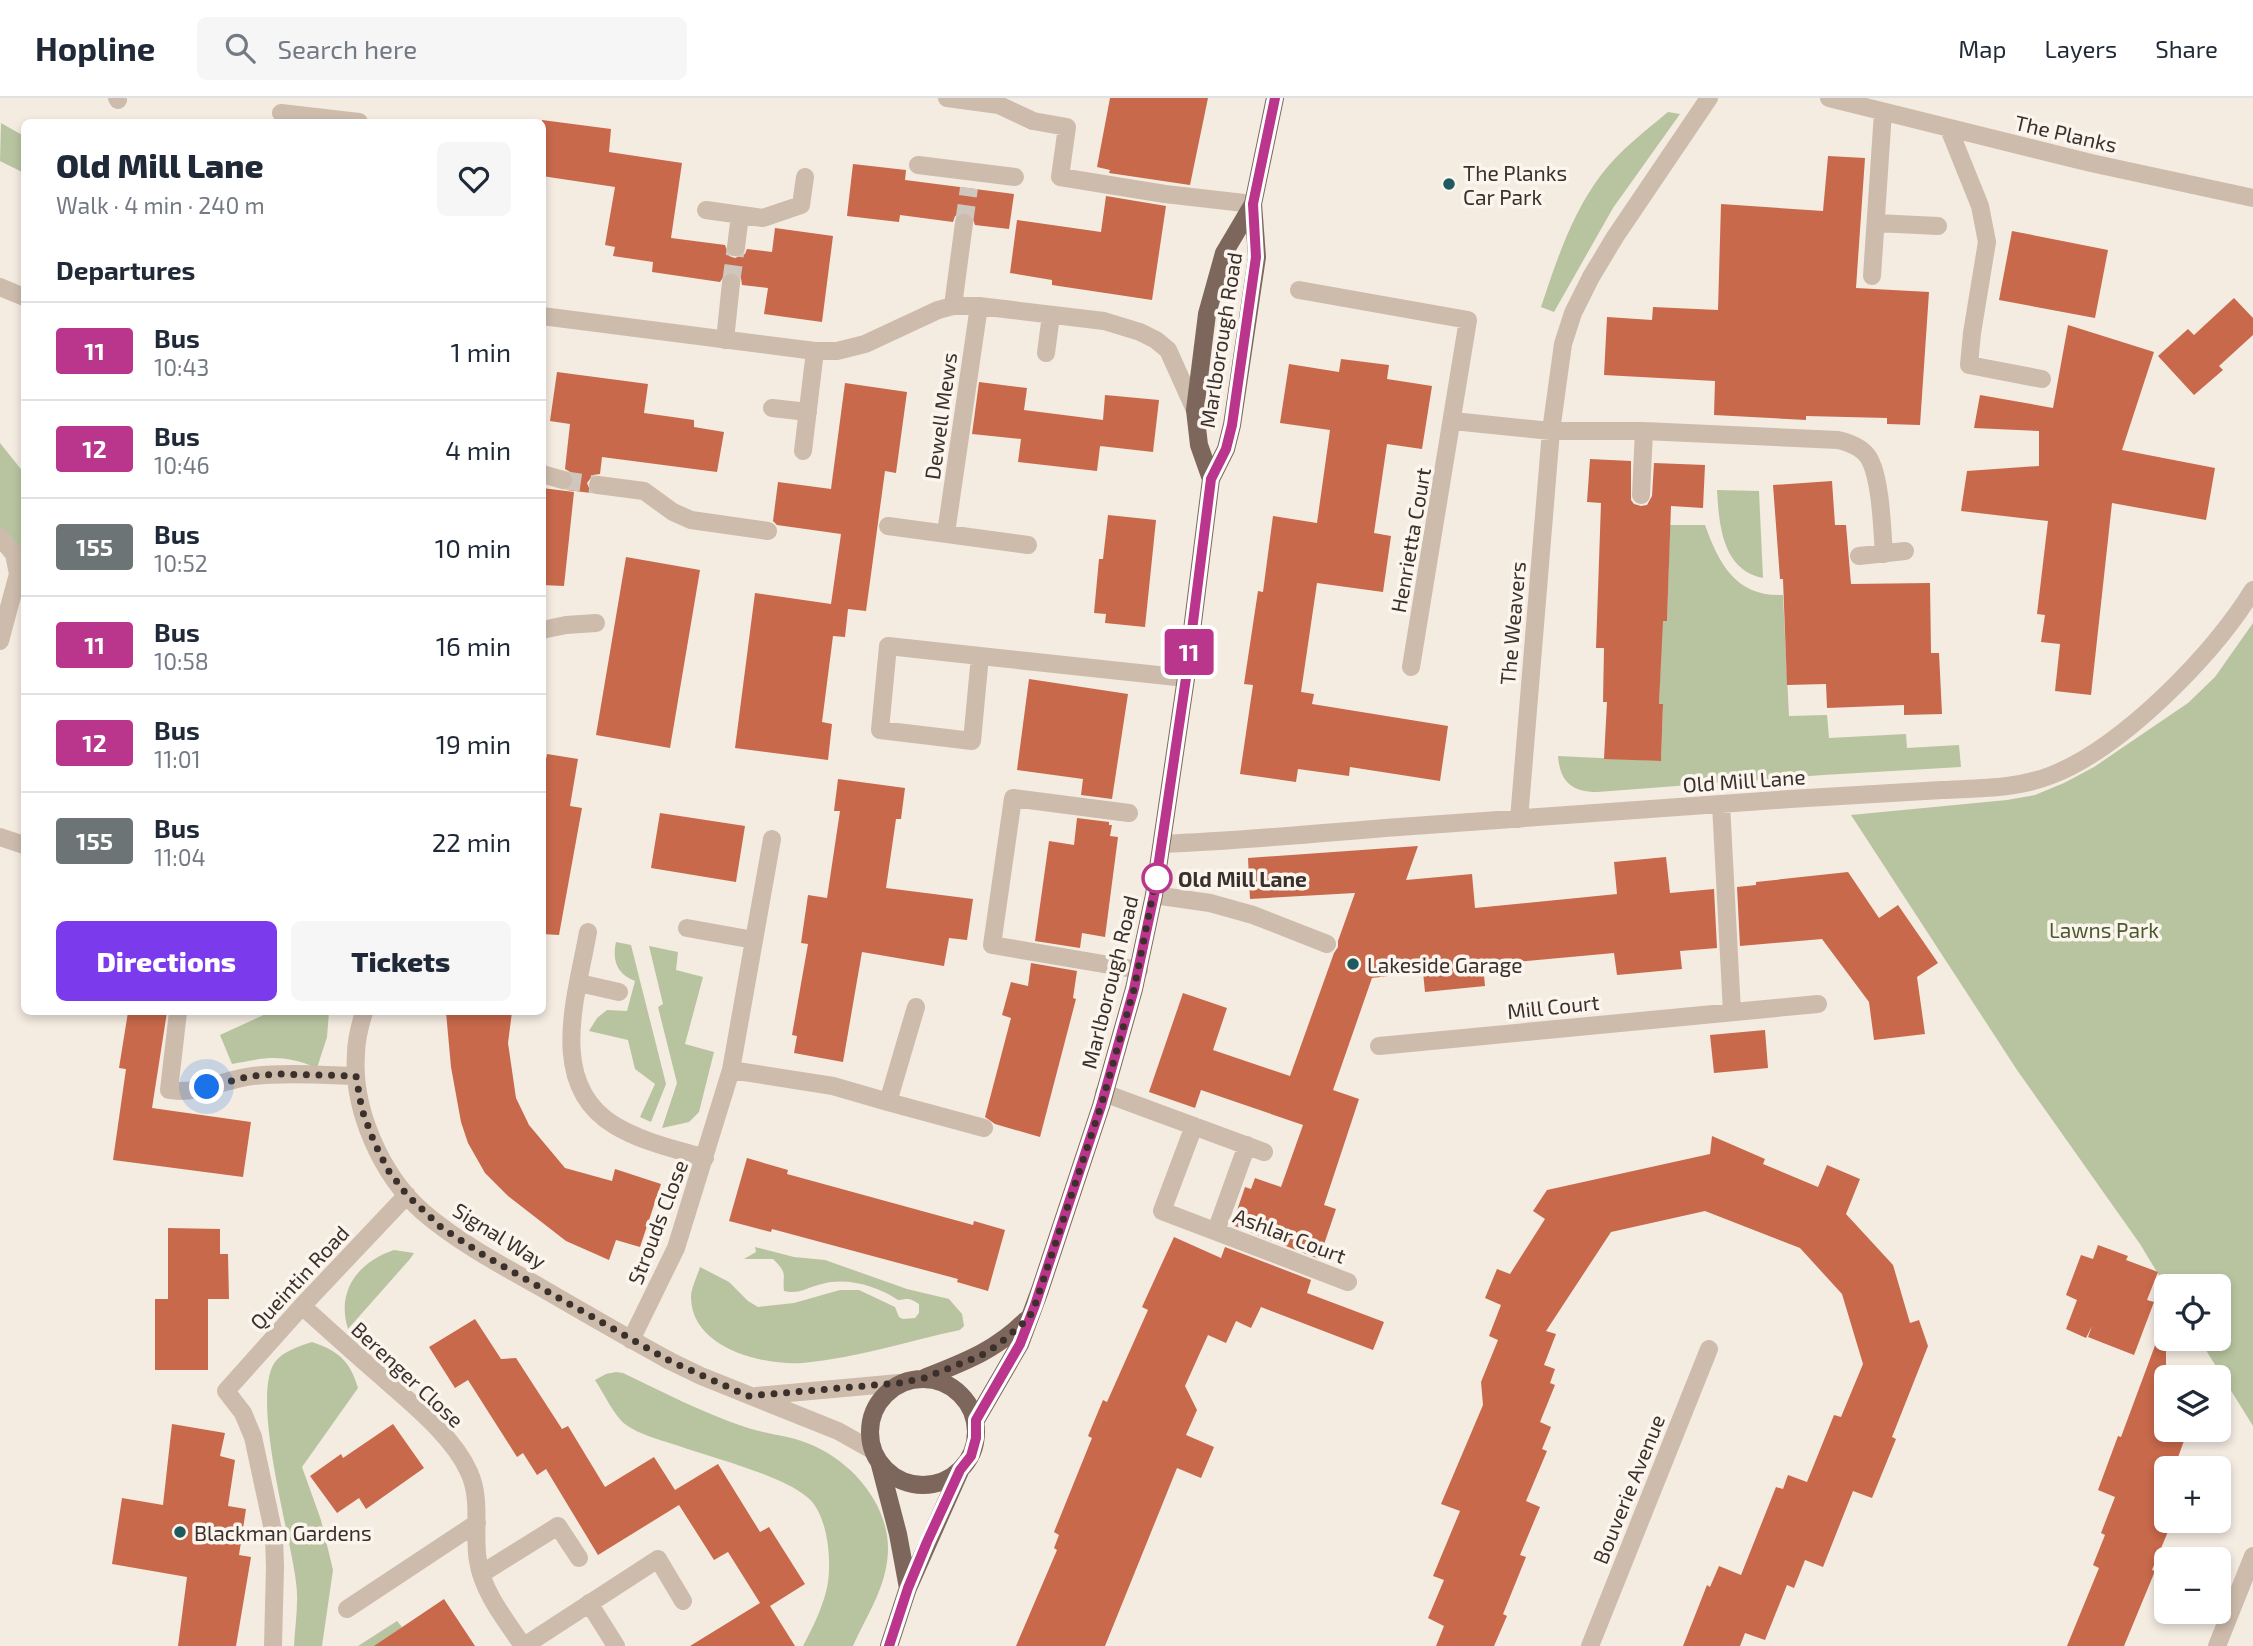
<!DOCTYPE html>
<html lang="en">
<head>
<meta charset="utf-8">
<style>
  :root { --surface:#fff; --page:#f6f6f7; --text:#1f2937; --muted:#747a83; --line:#e0e1e3; --accent:#7c3aed }
  body { margin:0; font-family:"Exo 2",sans-serif; background:var(--page); color:var(--text); height:100vh; display:flex; flex-direction:column; font-size:26px; white-space:nowrap }
  * { box-sizing:border-box; margin:0 }
  p { font-size:23px; color:var(--muted) }
  .icon { flex:none; width:38px; height:38px; fill:none; stroke:currentColor; stroke-width:2; stroke-linecap:round; stroke-linejoin:round }
  .map { position:relative; flex:1; overflow:hidden }
  .drawer { position:absolute; left:21px; top:21px; width:525px; height:896px; display:flex; flex-direction:column; background:var(--surface); border-radius:10px; box-shadow:0 4px 10px #0003 }
  .drawer>* { flex:none }
  .badge { padding:0 14px; border-radius:5px; font-size:24px; line-height:46px }
  .tools { position:absolute; left:2154px; top:1176px; display:grid; gap:14px }
  .tools a { display:grid; place-items:center; width:77px; height:77px; border-radius:10px; background:var(--surface); box-shadow:0 4px 10px #0003; font-size:35px }
  .you { position:absolute; width:35px; height:35px; margin:-18px; border:5px solid #fff; border-radius:50%; background:#1a73e8; box-shadow:0 0 0 10px #1a73e833 }
  .map>.badge { position:absolute; translate:-50% -50%; box-shadow:0 0 0 4px #fff }
  h2 { padding:0 35px; font-size:26px; line-height:63px }
  .round { display:grid; place-items:center; flex:none; width:74px; height:74px; border-radius:10px; background:var(--page) }
  .head { display:flex; align-items:center; justify-content:space-between; height:119px; padding:0 35px }
  h1 { font-size:33px; font-weight:800; line-height:52px }
  .action { display:flex; gap:14px; margin-top:auto; padding:14px 35px }
  .action a { flex:1; height:80px; border-radius:10px; background:var(--accent); color:#fff; font-size:28px; font-weight:800; line-height:80px; text-align:center }
  .action a+a { background:var(--page); color:var(--text) }
  ul { padding:0; list-style:none }
  li { display:flex; align-items:center; gap:21px; height:98px; padding:0 35px; border-top:2px solid var(--line) }
  li div { flex:1 }
  li b { display:block; font-size:26px }
  li em { font-style:normal }
  li .badge { min-width:77px; font-weight:700; text-align:center }
  header { display:flex; align-items:center; gap:42px; box-sizing:border-box; height:98px; padding:0 35px; background:var(--surface); border-bottom:2px solid var(--line) }
  header strong { font-size:33px }
  nav { display:flex; gap:38px; margin-inline-start:auto; font-size:24px }
  .search { width:490px; height:63px; background:var(--page); display:flex; align-items:center; gap:18px; box-sizing:border-box; padding:0 24px; border-radius:10px; color:var(--muted); font-size:26px }
  .map>svg:first-child { display:block }
</style>
</head>
<body>
<header>
<strong>Hopline</strong>
<div class="search"><svg class="icon" aria-label="search" viewBox="0 0 24 24"><circle cx="10" cy="10" r="6"/><path d="M15 15l6 6"/></svg>Search here</div>
<nav><a>Map</a><a>Layers</a><a>Share</a></nav>
</header>
<div class="map">
<svg width="2253" height="1548" viewBox="0 0 2253 1548">
  <rect width="100%" height="100%" fill="#f4ebe1"/>
  <path fill="#b8c4a0" d="M1668,14L1680,16L1613,110L1554,214L1541,209C1556,164 1572,115 1601,77C1619,53 1645,33 1668,14Z
    M1,25L24,38V75L0,63Z
    M0,345L24,375V472L0,432Z
    M1717,392L1759,393L1763,480C1722,472 1719,426 1717,392Z
    M1670,427H1705C1719,466 1736,499 1783,497L1789,618L1827,617L1829,640L1906,636L1907,650L1959,647L1961,669L1823,677L1597,694C1571,694 1560,683 1558,658L1661,663L1663,606H1659L1661,552L1648,522L1667,523Z
    M2253,525V1328L2199,1241H2219V1188L2166,1189L2140,1146L2017,972L1851,717L2007,702L2035,697L2064,685L2094,669L2188,605L2215,579Z
    M616,844L631,847L666,986L651,1024L640,1019L655,986L635,971L628,942L589,933L597,920L607,912L627,913L635,883C617,876 612,863 616,844Z
    M649,848L678,854L676,872L703,879L685,946L714,954L699,1014L689,1024L662,1030L677,985L658,909L663,906Z
    M270,914H329L327,939L317,970C282,956 268,959 232,966L220,937Z
    M755,1149L794,1159L825,1162L907,1191L949,1201L962,1216L964,1228L960,1232C908,1243 857,1260 803,1265C763,1268 692,1250 691,1200C691,1190 697,1179 700,1169L729,1184L748,1203L758,1209L794,1205L840,1192H859L895,1209L899,1219L903,1221L915,1220L919,1215V1206C908,1199 909,1201 898,1202C877,1188 847,1179 822,1186C808,1189 798,1197 784,1193C782,1175 789,1177 773,1161H744L756,1154Z
    M394,1152L414,1155L410,1161L348,1231C336,1193 358,1164 394,1152Z
    M312,1244C339,1253 350,1263 358,1290L302,1369L321,1422L333,1472L322,1548H294C295,1527 299,1505 296,1484C291,1439 250,1299 275,1264C283,1253 300,1248 312,1244Z
    M616,1274L623,1275C663,1294 703,1315 745,1329C765,1336 787,1337 807,1345C854,1363 895,1412 887,1464C883,1494 865,1521 853,1548H803C812,1531 821,1513 826,1494C833,1469 829,1416 807,1399C781,1377 713,1360 679,1348C664,1343 637,1336 625,1326C615,1319 603,1294 595,1282L606,1276Z
    M397,1523L402,1529L381,1548H358Z"/>
  <path fill="#c8694b" d="M1110,0H1208L1190,87L1109,75L1110,72L1097,69Z
    M542,22L611,31L609,54L682,65L671,140L725,147L729,158L735,160L745,156L747,151L772,154L775,130L833,138L822,224L764,216L768,190L742,187L741,180L733,174L726,175L720,184L652,174L653,164L613,158L615,149L605,147L615,89L542,78Z
    M1828,58L1865,60L1856,190L1929,194L1920,327L1887,326V320L1806,318V322L1714,317L1715,283L1604,277L1607,219L1652,222L1653,209L1718,212L1721,106L1823,113Z
    M853,66L906,72L905,82L1014,96L1009,131L975,127L971,116L965,114L955,118L953,124L900,117L899,124L847,118Z
    M1106,98L1166,108L1152,202L1052,187V182L1010,175L1017,122L1101,134Z
    M2012,133L2108,152L2095,220L1999,202Z
    M2234,200L2253,220V237L2219,268L2223,272L2194,297L2158,258L2188,231L2194,237Z
    M2068,227L2154,254L2122,352L2215,370L2206,422L2112,405L2091,597L2055,593L2060,546L2041,544L2045,517L2037,516L2048,423L1961,413L1967,373L2039,368V333L1974,330L1980,297L2053,310Z
    M1341,261L1389,267L1387,281L1432,288L1422,351L1387,346L1374,435L1391,438L1383,494L1317,485L1301,594L1314,596L1312,606L1448,628L1440,683L1350,669L1349,678L1298,671L1296,684L1240,676L1253,587L1244,586L1258,493L1263,494L1273,418L1317,425L1330,332L1280,325L1289,266L1339,274Z
    M557,274L648,286L644,315L694,322V329L724,334L717,374L602,359L600,376L593,377L587,385L591,395L567,392L574,384L572,375L565,371L570,326L550,323Z
    M979,284L1027,290L1024,312L1103,322L1105,297L1159,302L1153,354L1100,348L1102,332L1097,373L1018,364L1021,341L972,336Z
    M845,285L907,294L896,375L885,373L866,513L848,511L845,539L833,538L822,624L832,626L828,662L735,650L755,495L831,506L841,436L777,427L773,423L778,384L831,391Z
    M1590,361L1631,363V402L1634,406L1641,408L1647,407L1652,398L1654,365L1705,367L1703,410L1671,408L1667,523H1663L1659,606H1663L1661,663L1604,661L1607,604H1603L1604,550H1596L1601,405L1587,404Z
    M1832,383L1835,427H1846L1851,486L1930,485L1931,555H1939L1942,616L1904,617V607L1827,610L1826,586L1787,587L1783,481H1780L1773,387Z
    M542,390L574,394L564,488L542,487Z
    M1108,417L1156,422L1145,529L1105,525L1106,516L1094,515L1099,461H1103Z
    M626,459L700,472L670,650L596,637Z
    M1029,581L1128,596L1112,701L1081,697L1083,681L1017,672Z
    M547,656L578,661L570,708L582,710L559,837L542,836V682Z
    M838,681L905,690L901,721H896L886,790L973,801L967,842L949,840L944,868L862,854L843,964L794,955L797,938L792,937L808,846L801,845L808,797L827,800L840,713H834Z
    M660,715L745,728L736,784L651,770Z
    M1077,720L1109,724V727H1112L1110,738L1118,739L1105,839L1082,835L1080,850L1035,843L1049,743L1074,747Z
    M1418,748L1406,782L1472,776L1475,810L1617,796L1614,764L1666,759L1670,795L1714,791L1717,850L1680,853L1682,871L1617,877L1614,855L1483,867L1485,888L1425,894L1423,874L1372,880L1333,992L1359,1001L1324,1107L1336,1111L1319,1161L1232,1127L1245,1089L1251,1091L1255,1080L1281,1089L1303,1027L1201,992L1195,1010L1149,994L1183,895L1227,910L1213,952L1290,978L1334,855L1338,849V843L1355,795L1250,801L1248,760Z
    M1848,774L1879,820L1898,807L1938,865L1917,879L1925,936L1874,942L1869,904L1822,841L1740,848L1737,789L1756,787V784Z
    M1031,865L1077,873L1073,900L1076,901L1040,1039L995,1026L985,1019L1011,920L1002,917L1011,884L1028,888Z
    M128,914H167L152,1010L251,1024L243,1079L113,1062L126,971L119,970Z
    M446,914H512L508,945L516,1000L529,1027L565,1070L612,1083L615,1071L661,1086L640,1149L616,1142L609,1162L566,1143L508,1098L485,1075L468,1045L461,1024L451,969Z
    M1765,932L1768,970L1714,975L1710,937Z
    M1712,1038L1765,1061L1763,1066L1818,1089L1827,1067L1860,1081L1846,1116L1893,1167L1910,1225L1919,1222L1928,1248L1892,1339L1896,1341L1872,1400L1853,1393L1823,1469L1805,1462L1794,1490L1787,1487L1765,1542L1745,1535L1740,1548H1683L1707,1487L1710,1489L1719,1468L1741,1477L1776,1389L1783,1391L1788,1377L1807,1384L1834,1317L1841,1319L1863,1266L1842,1196L1800,1150L1705,1113L1611,1134L1546,1233L1556,1236L1544,1267L1555,1271L1550,1285L1555,1287L1540,1324L1551,1329L1542,1351L1547,1353L1526,1403L1540,1409L1520,1457L1526,1459L1503,1516L1507,1518L1494,1548H1436L1444,1528L1428,1520L1444,1482L1433,1478L1460,1413L1441,1406L1483,1307L1481,1284L1498,1242L1489,1238L1501,1207L1485,1200L1497,1171L1510,1176L1545,1121L1533,1113L1547,1092L1710,1056Z
    M747,1060L788,1072L787,1076L973,1127L974,1123L1005,1132L988,1193L957,1184L958,1181L772,1131L771,1134L729,1123Z
    M168,1130L220,1131V1156H228L229,1201H208V1272H155V1201H168Z
    M1174,1139L1221,1160L1225,1149L1311,1182L1307,1195L1384,1224L1373,1252L1261,1209L1251,1230L1236,1223L1226,1245L1208,1237L1185,1288L1197,1312L1186,1337L1214,1349L1201,1380L1177,1370L1105,1548H1016L1057,1452L1054,1450L1059,1437L1054,1434L1092,1340L1088,1338L1103,1302L1107,1304L1148,1212L1142,1209Z
    M2098,1147L2128,1158L2126,1162L2158,1174L2147,1202L2154,1204L2134,1257L2088,1239L2092,1228L2086,1240L2066,1231L2077,1202L2066,1197L2081,1157L2093,1161Z
    M475,1221L501,1261L516,1260L562,1331L568,1328L605,1389L654,1359L675,1392L718,1366L760,1434L769,1429L805,1486L770,1508L795,1548H690L760,1505L728,1454L714,1462L679,1407L598,1457L546,1371L537,1377L523,1355L517,1359L468,1282L455,1290L429,1249Z
    M2163,1226L2166,1227V1332H2188L2174,1370H2166V1402L2157,1426L2169,1431L2152,1472L2155,1473L2124,1548H2067L2099,1470L2093,1467L2105,1437L2101,1435L2115,1399L2098,1392L2118,1338L2121,1339Z
    M172,1326L225,1335L220,1358L235,1362L228,1408L246,1411L239,1457L251,1459L236,1548H178L187,1479L112,1466L122,1400L163,1407Z
    M393,1326L424,1370L366,1411L359,1400L337,1415L310,1378L341,1356L343,1360Z
    M444,1501L475,1548H374Z"/>
  <g fill="none" stroke-linecap="round" stroke-linejoin="round">
    <path stroke="#cfc6bd" stroke-width="18" stroke-dasharray="18 9" stroke-linecap="butt" d="M964,125L969,90
      M731,185L736,149
      M563,382L598,387"/>
    <path stroke="#cdbbac" stroke-width="18" d="M117,0L118,2
      M947,0L999,7L1033,23L1067,29L1060,79L1165,96L1253,106
      M1829,0L2091,65L2253,100
      M281,15L359,24
      M1949,31L1980,108L1987,144L1972,235L1969,267L2042,281
      M918,67L1015,79
      M706,112L763,120L801,107L805,79
      M1876,125L1938,128
      M736,149L740,117
      M1872,178L1883,14
      M0,189L24,199
      M1299,192L1468,222L1411,569
      M953,208L964,125
      M542,218L815,253H837L865,246L938,212L953,208H979L1104,223L1140,234L1156,242L1168,252L1195,312
      M725,242L731,185
      M1046,255L1051,217
      M772,310L808,314
      M1453,323L1551,333H1644L1838,342C1851,345 1864,350 1870,362C1881,384 1882,430 1884,456
      M803,353L815,253
      M542,376L563,382
      M598,387L644,393L673,414L691,422L768,433
      M1641,397L1644,333
      M888,428L1028,447
      M946,435L979,208
      M0,439L14,456L18,476L0,543
      M1859,458L1905,453
      M542,532L566,527L596,525
      M980,558L888,548L880,632L972,643L980,558L1186,580
      M1721,706L1732,914
      M1129,715L1013,700L992,847L1139,872
      M1519,721L1551,333L1563,246L1573,215L1591,179L1615,139L1709,0
      M0,739L24,747
      M1162,746C1236,743 1311,736 1385,730C1520,721 1655,711 1790,701C1840,698 1891,695 1942,692C1979,690 2017,691 2052,677C2123,649 2214,556 2253,492
      M1154,797L1210,805L1253,817L1327,846
      M687,830L754,842
      M588,834C577,897 546,986 614,1027C642,1044 675,1051 705,1060
      M579,885L619,894
      M178,914L169,992C198,997 225,981 253,978C287,974 322,977 356,978
      M364,914C360,927 356,941 356,956C352,1011 381,1077 423,1114C458,1144 499,1166 540,1189C583,1214 626,1239 670,1263L701,1278L838,1333L872,1352
      M1379,948L1818,906
      M731,972L833,988L888,1004L916,909
      M1104,995L1264,1054
      M888,1004L984,1030
      M1194,1028L1162,1113L1348,1184
      M1216,1133L1247,1047
      M302,1208C329,1232 355,1256 382,1279C411,1305 453,1338 469,1374C482,1402 473,1434 478,1463C483,1495 506,1522 523,1548
      M631,1242L676,1150L731,972L772,741
      M756,1298L899,1285
      M481,1476L558,1428L579,1460
      M589,1505L616,1548
      M347,1511L477,1425
      M273,1548L275,1469L274,1437L253,1339L243,1315L226,1293L302,1208L407,1097
      M524,1548L658,1461L683,1503
      M1590,1548L1709,1251
      M2217,1548L2253,1458"/>
    <path stroke="#7d675c" stroke-width="18" d="M1211,381L1199,347L1195,312L1207,216L1224,155L1253,106
      M924,1280C964,1264 995,1253 1026,1222
      M870 1334a53 53 0 1 1 106 0a53 53 0 1 1-106 0Z
      M976,1322L1020,1246L1040,1192L1101,1008L1134,891L1154,797L1186,580L1211,381L1226,351L1232,327L1257,159L1253,106L1275,0
      M880,1367L898,1436L908,1490
      M889,1548L908,1490L960,1373"/>
  </g>
  <g fill="none" stroke-linecap="round" stroke-linejoin="round">
    <g stroke="#fff" stroke-width="16">
      <path id="line" d="M889,1548L908,1490L927,1444L960,1372L971,1358L976,1340V1322L1020,1246L1035,1207L1101,1008L1134,891L1154,797L1186,580L1211,381L1226,351L1232,327L1256,159L1253,106L1275,0"/>
    </g>
    <use href="#line" stroke="#b9368c" stroke-width="10"/>
    <path stroke="#3b302b" stroke-width="7" stroke-dasharray="0 12.6" d="M207,989L251,978L278,976L356,978L362,1012L374,1044L388,1072L407,1097L442,1130L485,1158L670,1263L748,1298L899,1285L924,1280L980,1258L998,1247L1029,1220L1035,1207L1101,1008L1134,891L1158,771L1157,780"/>
  </g>
  <g fill="#1f5a5e" stroke="#fbf5ee" stroke-width="2.5">
    <circle cx="1449" cy="86" r="7"/>
    <circle cx="1353" cy="866" r="7"/>
    <circle cx="180" cy="1434" r="7"/>
  </g>
  <circle fill="#fff" stroke="#b9368c" stroke-width="3.5" cx="1157" cy="780" r="14"/>
  <g text-anchor="middle" dominant-baseline="central" stroke-width="7" stroke-linejoin="round" paint-order="stroke">
    <g font-size="21" fill="#3b302b" stroke="#fbf5ee">
      <text transform="translate(2066 35) rotate(13)">The Planks</text>
      <text transform="translate(1220 242) rotate(-81)">Marlborough Road</text>
      <text transform="translate(940 318) rotate(-82)">Dewell Mews</text>
      <text transform="translate(1410 442) rotate(-80)">Henrietta Court</text>
      <text transform="translate(1512 525) rotate(-85)">The Weavers</text>
      <text transform="translate(1744 682) rotate(-4)">Old Mill Lane</text>
      <text transform="translate(1109 884) rotate(-76)">Marlborough Road</text>
      <text transform="translate(1553 908) rotate(-6)">Mill Court</text>
      <text transform="translate(657 1124) rotate(-69)">Strouds Close</text>
      <text transform="translate(500 1137) rotate(32)">Signal Way</text>
      <text transform="translate(1290 1137) rotate(21)">Ashlar Court</text>
      <text transform="translate(299 1179) rotate(-47)">Queintin Road</text>
      <text transform="translate(408 1276) rotate(43)">Berenger Close</text>
      <text transform="translate(1628 1391) rotate(-68)">Bouverie Avenue</text>
    </g>
    <g font-size="21" fill="#3b302b" stroke="#fbf5ee" text-anchor="start">
      <text x="1463" y="74">The Planks<tspan x="1463" dy="24">Car Park</tspan></text>
      <text x="1367" y="866">Lakeside Garage</text>
      <text x="194" y="1434">Blackman Gardens</text>
    </g>
    <g font-size="21" font-weight="bold" fill="#3b302b" stroke="#fbf5ee" text-anchor="start">
      <text x="1178" y="780">Old Mill Lane</text>
    </g>
    <g font-size="21" fill="#4a5a2e" stroke="#fbf5ee">
      <text x="2104" y="831">Lawns Park</text>
    </g>
  </g>
</svg>
<div class="tools">
<a><svg class="icon" aria-label="locate" viewBox="0 0 24 24"><circle cx="12" cy="12" r="6"/><path d="M12 2v4M12 18v4M2 12h4M18 12h4"/></svg></a>
<a><svg class="icon" aria-label="layers" viewBox="0 0 24 24"><path d="M12 4l9 5-9 5-9-5zM3 14l9 5 9-5"/></svg></a>
<a>+</a>
<a>−</a>
</div>
<div class="you" style="left:207px;top:989px"></div>
<b class="badge" style="left:1189px;top:554px;background:#b9368c;color:#fff">11</b>
<section class="drawer">
<div class="head"><div><h1>Old Mill Lane</h1><p>Walk · 4 min · 240 m</p></div><a class="round"><svg class="icon" aria-label="heart" viewBox="0 0 24 24"><path d="M12 20l-8-8c-3-5 5-10 8-4 3-6 11-1 8 4z"/></svg></a></div>
<h2>Departures</h2>
<ul>
<li><span class="badge" style="background:#b9368c;color:#fff">11</span><div><b>Bus</b><p>10:43</p></div><em>1 min</em></li>
<li><span class="badge" style="background:#b9368c;color:#fff">12</span><div><b>Bus</b><p>10:46</p></div><em>4 min</em></li>
<li><span class="badge" style="background:#6c7476;color:#fff">155</span><div><b>Bus</b><p>10:52</p></div><em>10 min</em></li>
<li><span class="badge" style="background:#b9368c;color:#fff">11</span><div><b>Bus</b><p>10:58</p></div><em>16 min</em></li>
<li><span class="badge" style="background:#b9368c;color:#fff">12</span><div><b>Bus</b><p>11:01</p></div><em>19 min</em></li>
<li><span class="badge" style="background:#6c7476;color:#fff">155</span><div><b>Bus</b><p>11:04</p></div><em>22 min</em></li>
</ul>
<div class="action"><a>Directions</a><a>Tickets</a></div>
</section>
</div>
</body>
</html>
